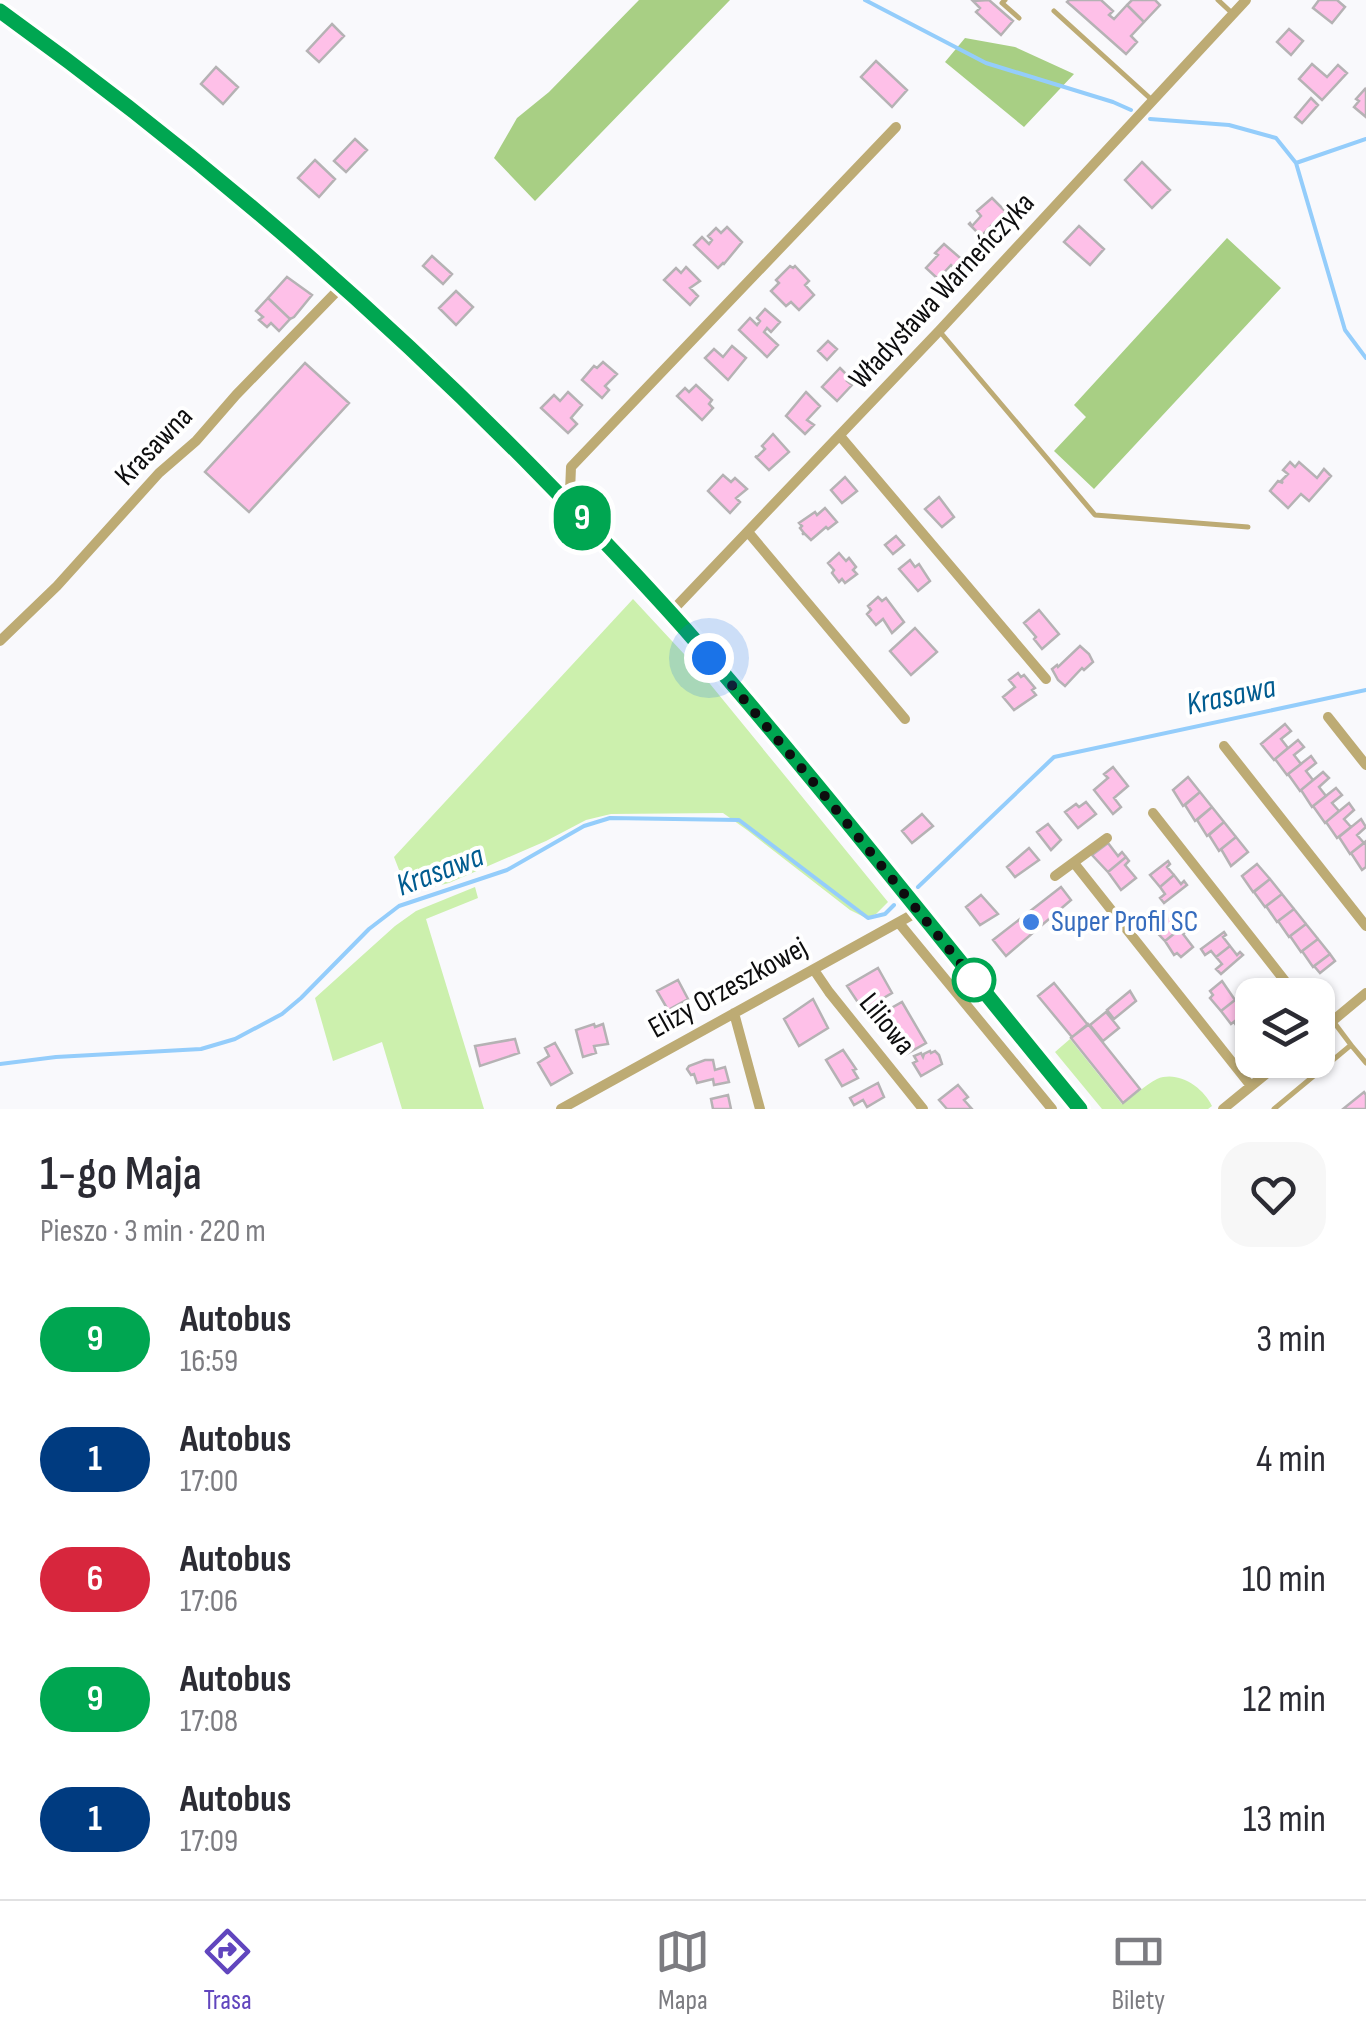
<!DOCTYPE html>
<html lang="pl">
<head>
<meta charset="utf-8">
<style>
  :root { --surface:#fff; --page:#f7f7f7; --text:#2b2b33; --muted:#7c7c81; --line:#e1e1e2; --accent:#6146be }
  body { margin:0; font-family:"Sofia Sans Condensed",sans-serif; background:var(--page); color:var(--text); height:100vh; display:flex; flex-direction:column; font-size:38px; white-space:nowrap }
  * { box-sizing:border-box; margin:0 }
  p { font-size:32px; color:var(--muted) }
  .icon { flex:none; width:55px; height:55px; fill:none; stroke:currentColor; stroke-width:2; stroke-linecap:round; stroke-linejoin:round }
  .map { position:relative; height:1109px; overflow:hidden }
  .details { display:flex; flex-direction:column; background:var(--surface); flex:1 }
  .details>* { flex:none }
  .badge { padding:0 20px; border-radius:32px; font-size:35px; line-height:65px }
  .buttons { position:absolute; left:1235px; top:978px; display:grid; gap:20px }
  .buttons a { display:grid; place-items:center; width:100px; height:100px; border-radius:20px; background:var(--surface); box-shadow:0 2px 8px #0004; font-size:50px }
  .you { position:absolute; width:50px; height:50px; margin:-25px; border:8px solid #fff; border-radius:50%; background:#1a73e8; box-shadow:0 0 0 15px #1a73e833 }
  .map>.badge { position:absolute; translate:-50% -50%; box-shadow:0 0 0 5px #fff }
  .round { display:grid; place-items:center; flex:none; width:105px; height:105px; border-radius:30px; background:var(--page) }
  .summary { display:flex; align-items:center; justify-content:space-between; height:170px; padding:0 40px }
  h1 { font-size:48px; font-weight:600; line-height:75px }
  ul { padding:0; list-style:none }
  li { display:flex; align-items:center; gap:30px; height:120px; padding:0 40px }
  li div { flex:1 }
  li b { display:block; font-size:38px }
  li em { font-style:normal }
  li .badge { min-width:110px; font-weight:700; text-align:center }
  .tabs { display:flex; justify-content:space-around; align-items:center; height:140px; border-top:2px solid var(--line); background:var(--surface); font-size:28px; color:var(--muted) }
  .tabs a { display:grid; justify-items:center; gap:5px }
  .tabs .current { color:var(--accent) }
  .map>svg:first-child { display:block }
</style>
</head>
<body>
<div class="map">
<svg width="1366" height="1109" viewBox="0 0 1366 1109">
  <rect width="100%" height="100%" fill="#f9f9fc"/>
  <path fill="#ccf0ad" d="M633,599L697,668L888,902L876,914L866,918L850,910L747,830L723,813L611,814L586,820L546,841L449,883L408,893L394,857Z
    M475,887L478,898L426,919L484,1109H402L382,1042L333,1061L315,998L395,926L416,911Z
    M1070,1039L1122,1104C1133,1097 1145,1085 1157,1079C1178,1070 1203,1087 1212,1106L1208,1109H1102L1055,1052Z"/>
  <path fill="#a8cf84" d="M639,0H730L535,201L494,158L517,118L549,92Z
    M965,38L1015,47L1074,74L1024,127L945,62Z
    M1227,238L1281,288L1094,489L1054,451L1086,417L1074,405Z"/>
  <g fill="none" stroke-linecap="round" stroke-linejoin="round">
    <path stroke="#94cdfb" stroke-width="4" d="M865,0L986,63L1113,102L1131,110
      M1150,119L1229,125L1276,138L1296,163
      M1366,139L1296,163L1345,330L1366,358
      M918,887L1054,757L1366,690
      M0,1064L56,1057L201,1049L235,1039L282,1014L301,998L369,929L399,906L507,870L584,826L610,818L739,820L868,918L885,914L894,905"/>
  </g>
  <path fill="#fec0e8" stroke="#b5b2b4" stroke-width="2.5" d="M989,0L1013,21L1001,35L976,12L980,8L973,1Z
    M1069,0H1101L1113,11L1109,15L1114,19L1127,5L1144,22L1131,36L1137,42L1126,54L1073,7L1067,2Z
    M1132,0H1155L1160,5L1144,22L1127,5Z
    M1319,0H1337L1345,7L1332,23L1313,8Z
    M332,24L344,36L319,62L307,51Z
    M1289,29L1303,41L1291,55L1277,42Z
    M876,61L907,90L892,107L861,77Z
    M1312,64L1327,77L1338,65L1347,73L1322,100L1299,79Z
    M216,67L238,87L223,104L201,84Z
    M1365,89L1366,91V117L1354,107L1359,101L1356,99Z
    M1311,98L1318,105L1302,123L1295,117Z
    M355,139L367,150L346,172L334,161Z
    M315,160L335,179L319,197L298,178Z
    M1142,162L1170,190L1152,208L1125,180Z
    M992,198L1007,213L1001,218L1006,223L998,231L992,225L982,235L983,238L969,224L970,223L972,226L981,216L977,211Z
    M1079,226L1104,249L1090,265L1064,242Z
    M727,227L742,242L724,264L723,263L718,268L694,245L702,237L709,244L712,240L708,236L716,228L721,233Z
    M944,244L966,263L958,272L951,265L938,279L926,268L938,255L935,253Z
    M432,256L452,274L443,284L423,266Z
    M790,266L793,268L795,266L809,281L805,285L814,295L799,310L791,302L786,306L771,291L779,283L776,280Z
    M686,267L700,281L690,288L698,296L690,305L664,280L676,268L681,273Z
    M287,277L312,295L294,317L290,319L268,298Z
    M456,291L473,307L456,325L439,308Z
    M268,298L290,319L279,331L271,323L267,327L259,320L263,317L256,311Z
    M765,309L780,322L771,332L767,328L764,332L778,345L767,357L739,330L750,318L757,325L760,321L757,318Z
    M828,341L837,349L827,360L818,351Z
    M732,346L746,358L728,380L705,358L714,349L723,357Z
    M603,362L617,374L605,386L609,390L602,398L582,380L594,366L597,368Z
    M305,363L349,403L249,512L205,472Z
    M840,368L850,378L847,381L852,385L837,401L822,387Z
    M696,385L712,400L709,404L713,408L702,420L677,396L685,388L689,392Z
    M568,392L582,405L571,418L577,424L568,433L541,408L554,395L560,401Z
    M806,392L820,406L807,420L814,425L805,434L786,416Z
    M773,434L789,452L769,470L755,456L757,457L765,449L762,446Z
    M1290,462L1295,467L1299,462L1317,478L1324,469L1331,476L1309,501L1301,494L1288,508L1270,491L1278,481L1283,483L1281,481L1288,474L1283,470Z
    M723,475L731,482L735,478L747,489L736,498L740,502L730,513L708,491Z
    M845,477L857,491L842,503L831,490Z
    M939,497L954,517L942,527L925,509Z
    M825,508L837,522L828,529L826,527L811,540L805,534H802L804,533L800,528L802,526L799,523L815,512L817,515Z
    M896,536L904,545L893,554L885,545Z
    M839,553L846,561L849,558L856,567L853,570L857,574L845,583L842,579L839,582L832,573L834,570L828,563Z
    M910,560L915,567L919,564L930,581L918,591L899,569Z
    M878,597L882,601L886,598L904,622L892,633L883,619L876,625L867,614L871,610L868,606Z
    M1039,610L1059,634L1042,649L1034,639L1036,637L1024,623Z
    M915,628L937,652L911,675L890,651Z
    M1080,646L1089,654L1093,662L1084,670L1082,668L1065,686L1058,680L1052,669L1057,665L1058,667Z
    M1018,673L1021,677L1024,675L1035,688L1032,690L1036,695L1014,710L1003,697L1015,687L1009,680Z
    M1285,724L1291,731L1281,739L1288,748L1274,760L1261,744Z
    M1298,740L1304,747L1294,755L1301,764L1287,775L1275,759Z
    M1311,756L1316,763L1306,771L1313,780L1300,791L1288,774Z
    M1113,767L1128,786L1114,798L1121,807L1113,814L1094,790L1108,778L1104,774Z
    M1323,772L1329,778L1319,787L1326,796L1312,807L1301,790Z
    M1188,777L1200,792L1183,806L1173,790Z
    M1336,788L1342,795L1332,803L1339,811L1325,823L1313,806Z
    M1200,792L1212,807L1195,821L1185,805Z
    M1086,802L1096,814L1078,828L1065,812L1076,804L1079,807Z
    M1349,803L1354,810L1344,819L1351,827L1337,838L1326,822Z
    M1212,807L1224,822L1207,836L1197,820Z
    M922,814L933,826L912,843L902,831Z
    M1361,819L1366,827L1357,835L1364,843L1350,854L1339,837Z
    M1224,822L1236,837L1219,851L1209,835Z
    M1048,824L1061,840L1051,850L1037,832Z
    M1236,837L1248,852L1231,866L1221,849Z
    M1366,841V867L1362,870L1351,853Z
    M1108,843L1118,856L1122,852L1126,857L1108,872L1092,855Z
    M1029,848L1039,860L1015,877L1007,867Z
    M1126,857L1129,861L1125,865L1136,878L1121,890L1108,872Z
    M1168,861L1170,864L1167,867L1174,875L1160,887L1150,875Z
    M1257,864L1270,879L1253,892L1242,876Z
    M1174,875L1181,884L1184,881L1187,885L1164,903L1160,898L1165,894L1160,887Z
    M1270,879L1282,894L1265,907L1254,892Z
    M1061,887L1071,900L1006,956L993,940Z
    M1282,894L1294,909L1277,922L1266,906Z
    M981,895L998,914L980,925L966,907Z
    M1294,909L1306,924L1289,937L1278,921Z
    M1165,912L1175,925L1181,920L1185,925L1165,941L1150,925Z
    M1306,924L1318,939L1301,952L1290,936Z
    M1185,925L1189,929L1183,934L1193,947L1181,957L1177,953L1174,955L1165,941Z
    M1224,932L1226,935L1223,937L1230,946L1216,957L1211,951L1205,955L1201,949Z
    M1318,939L1330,954L1313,967L1302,951Z
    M1230,946L1237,955L1240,952L1243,955L1221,974L1216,969L1222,964L1216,957Z
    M1330,954L1335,961L1320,973L1314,966Z
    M878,968L892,993L863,1010L847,986Z
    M678,980L688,999L668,1010L657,991Z
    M1222,981L1235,1000L1221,1011L1210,998L1213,995L1210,991Z
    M1054,983L1088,1025L1072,1037L1038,996Z
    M1130,991L1136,1001L1114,1019L1107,1010Z
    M813,999L828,1028L799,1046L784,1019Z
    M1235,1000L1247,1012L1231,1024L1221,1011Z
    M902,1002L926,1043L903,1056L879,1015Z
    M1252,1005V1024L1241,1033L1234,1022Z
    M1106,1012L1119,1028L1103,1041L1090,1025Z
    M594,1024L595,1027L603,1024L608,1044L594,1046L596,1053L583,1057L576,1030Z
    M1088,1024L1140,1089L1123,1103L1071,1038Z
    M515,1039L519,1053L480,1066L475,1046Z
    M555,1043L572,1073L551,1085L538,1063L549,1056L545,1048Z
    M843,1050L856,1069L853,1070L858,1078L842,1086L826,1060Z
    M930,1051L931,1053L935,1051L939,1055L942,1064L921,1076L913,1063L917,1061L914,1056L921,1053L923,1057L924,1054Z
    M705,1060H713L715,1070L725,1067L729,1082L714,1085L713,1079L697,1083L694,1074L691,1075L687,1069L689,1066Z
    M878,1083L884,1097L867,1107L863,1100L854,1105L850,1098Z
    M958,1085L968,1097L964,1100L972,1109H947L939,1100Z
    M1364,1092L1366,1095V1109H1343Z
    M728,1095L731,1109H713L711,1099Z"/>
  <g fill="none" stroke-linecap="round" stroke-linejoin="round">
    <path stroke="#bdab74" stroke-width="5" d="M1005,0L1002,3L1019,18
      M1218,0L1233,14
      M1054,11L1152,100
      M941,333L1095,515L1248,527
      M1333,1021L1351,1045
      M1274,1109L1351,1045L1366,1063"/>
    <path stroke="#bdab74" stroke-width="10" d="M840,436L1046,679
      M563,499L570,492L571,467L896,127
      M748,532L905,719
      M670,613L939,331L1246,0
      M0,641L57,586L159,473L196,441L236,395L343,285
      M1328,717L1366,765
      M1224,746L1366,926
      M1153,813L1296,995
      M1074,863L1251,1086
      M1055,876L1107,838
      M899,923L1052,1109
      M814,970L829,992L923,1109
      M734,1013L760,1109
      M1318,1033L1366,993
      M561,1109L919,911
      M1223,1109L1283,1060"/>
    <path stroke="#9f8422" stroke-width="14" d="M0,11C250,191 482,398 685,629C821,785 948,949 1080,1109"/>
  </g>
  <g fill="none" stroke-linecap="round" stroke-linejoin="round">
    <g stroke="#fff" stroke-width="22">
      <path id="line" d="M0,11C192,149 370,302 536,471C586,522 637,575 685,629C821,785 948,949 1080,1109"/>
    </g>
    <use href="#line" stroke="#00a651" stroke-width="15"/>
    <path stroke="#0d0d0e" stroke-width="10" stroke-dasharray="0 18" d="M709,658L824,795L974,980"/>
  </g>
  <circle fill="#3f7fe0" stroke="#fff" stroke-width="4" cx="1031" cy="922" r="10"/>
  <circle fill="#fff" stroke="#00a651" stroke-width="5" cx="974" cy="980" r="20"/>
  <g text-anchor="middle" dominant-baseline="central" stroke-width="8" stroke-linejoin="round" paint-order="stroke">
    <g font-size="30" fill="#0d0d0e" stroke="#fff">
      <text transform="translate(942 291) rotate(-47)">Władysława Warneńczyka</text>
      <text transform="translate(154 446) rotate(-46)">Krasawna</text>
      <text transform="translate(728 988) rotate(-29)">Elizy Orzeszkowej</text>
      <text transform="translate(887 1024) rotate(51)">Liliowa</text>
    </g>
    <g font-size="30" fill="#366cbe" stroke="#fff" text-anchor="start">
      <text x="1051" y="922">Super Profil SC</text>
    </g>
    <g font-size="32" font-style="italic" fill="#015c90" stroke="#fff">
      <text transform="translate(1231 696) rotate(-12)">Krasawa</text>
      <text transform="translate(440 871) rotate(-21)">Krasawa</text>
    </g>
  </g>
</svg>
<div class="buttons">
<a><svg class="icon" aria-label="layers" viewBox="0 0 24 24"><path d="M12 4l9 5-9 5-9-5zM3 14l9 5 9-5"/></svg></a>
</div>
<div class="you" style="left:709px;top:658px"></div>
<b class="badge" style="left:582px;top:518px;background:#00a651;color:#fff">9</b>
</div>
<section class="details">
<div class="summary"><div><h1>1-go Maja</h1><p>Pieszo · 3 min · 220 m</p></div><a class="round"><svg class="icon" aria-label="heart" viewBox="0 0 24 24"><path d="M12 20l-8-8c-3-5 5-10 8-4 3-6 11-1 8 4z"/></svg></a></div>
<ul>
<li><span class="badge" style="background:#00a651;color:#fff">9</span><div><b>Autobus</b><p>16:59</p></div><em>3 min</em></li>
<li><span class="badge" style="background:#003b80;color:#fff">1</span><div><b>Autobus</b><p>17:00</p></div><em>4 min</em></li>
<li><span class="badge" style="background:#d7263d;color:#fff">6</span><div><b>Autobus</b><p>17:06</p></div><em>10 min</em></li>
<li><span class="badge" style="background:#00a651;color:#fff">9</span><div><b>Autobus</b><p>17:08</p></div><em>12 min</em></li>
<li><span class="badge" style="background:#003b80;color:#fff">1</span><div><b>Autobus</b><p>17:09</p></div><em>13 min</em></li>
</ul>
</section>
<nav class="tabs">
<a class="current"><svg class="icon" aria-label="directions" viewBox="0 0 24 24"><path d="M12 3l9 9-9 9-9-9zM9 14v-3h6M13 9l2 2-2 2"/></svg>Trasa</a>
<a><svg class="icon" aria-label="map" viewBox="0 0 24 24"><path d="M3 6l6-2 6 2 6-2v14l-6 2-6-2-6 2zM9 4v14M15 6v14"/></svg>Mapa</a>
<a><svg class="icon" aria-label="tickets" viewBox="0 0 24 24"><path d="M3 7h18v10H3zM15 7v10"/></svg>Bilety</a>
</nav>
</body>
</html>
